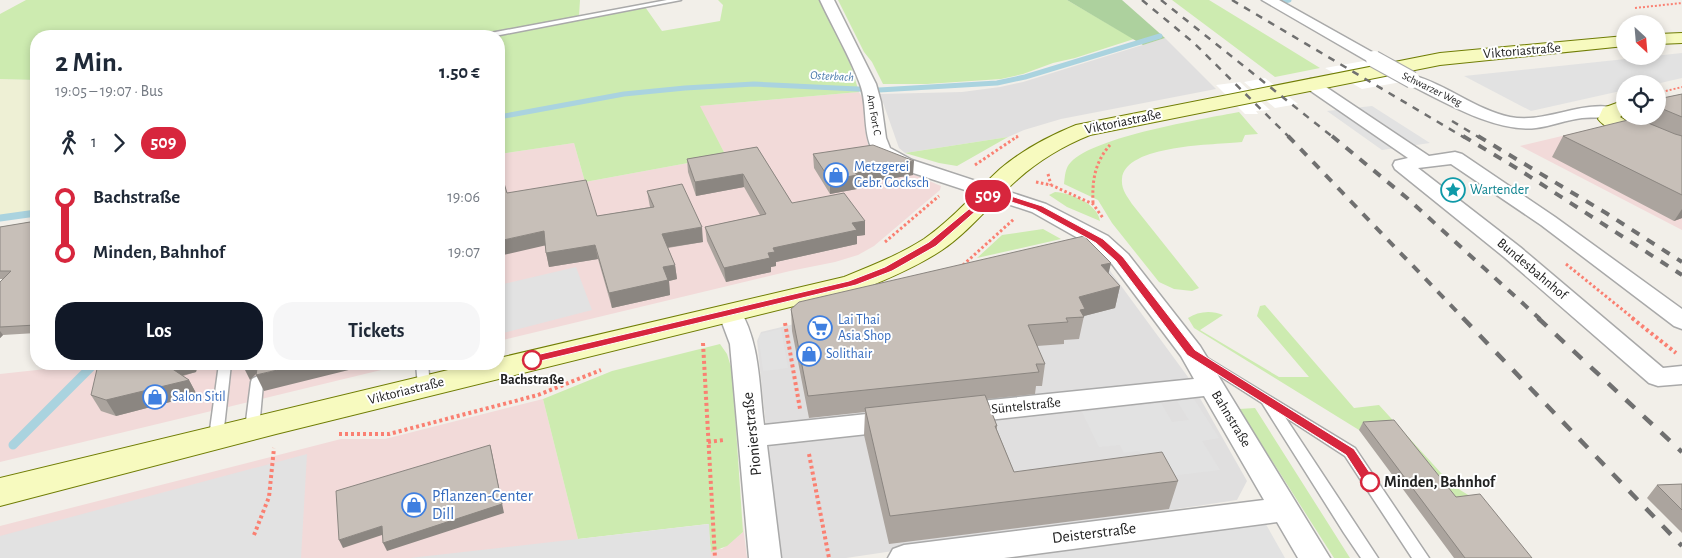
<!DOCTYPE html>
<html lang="de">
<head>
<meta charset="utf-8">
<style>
  :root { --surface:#fff; --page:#f6f6f7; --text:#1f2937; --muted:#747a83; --accent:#111827 }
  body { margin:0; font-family:"Alegreya Sans",sans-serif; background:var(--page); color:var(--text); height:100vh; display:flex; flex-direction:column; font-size:19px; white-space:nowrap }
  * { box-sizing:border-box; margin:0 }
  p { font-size:16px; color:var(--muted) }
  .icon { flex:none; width:28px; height:28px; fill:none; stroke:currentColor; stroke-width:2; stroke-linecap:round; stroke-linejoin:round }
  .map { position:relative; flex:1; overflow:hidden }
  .details { position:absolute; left:30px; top:30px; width:475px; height:340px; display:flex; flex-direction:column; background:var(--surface); border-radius:20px; box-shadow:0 2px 8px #0003 }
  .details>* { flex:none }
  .badge { padding:0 10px; border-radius:16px; font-size:18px; line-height:32px }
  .needle { width:32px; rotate:154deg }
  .controls { position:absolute; left:1616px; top:15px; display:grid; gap:10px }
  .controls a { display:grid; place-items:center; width:50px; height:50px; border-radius:50%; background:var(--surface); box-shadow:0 2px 8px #0003; font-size:25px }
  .map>.badge { position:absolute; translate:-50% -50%; box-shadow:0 0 0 2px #fff }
  .legs { display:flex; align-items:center; gap:8px; height:55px; padding:0 25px; font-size:16px }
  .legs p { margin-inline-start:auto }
  .headline { display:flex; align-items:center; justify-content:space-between; height:85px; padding:0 25px }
  h1 { font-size:28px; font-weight:700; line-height:38px }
  .cta { display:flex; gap:10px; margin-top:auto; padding:10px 25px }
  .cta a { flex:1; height:58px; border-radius:20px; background:var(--accent); color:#fff; font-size:20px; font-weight:700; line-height:58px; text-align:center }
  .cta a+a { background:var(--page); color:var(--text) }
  ul { padding:0 25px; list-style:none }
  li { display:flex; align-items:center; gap:18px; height:55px; font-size:19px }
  li i { display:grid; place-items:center; width:8px; height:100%; margin:0 6px; background:currentColor }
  li i::after { content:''; width:12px; height:12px; margin:-6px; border:4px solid; border-radius:50%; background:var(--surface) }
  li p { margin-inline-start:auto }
  li:first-child i { background:linear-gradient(#0000 50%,currentColor 0) }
  li:last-child i { background:linear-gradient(currentColor 50%,#0000 0) }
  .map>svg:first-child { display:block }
</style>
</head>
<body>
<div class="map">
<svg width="1682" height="558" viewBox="0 0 1682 558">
  <rect width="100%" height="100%" fill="#f2efe9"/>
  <path fill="#e0dfdf" d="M1165,38L1216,89L1061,119L1024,130L1008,137L905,153L899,148L880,94L962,92L1000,87L1023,82Z
    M1108,268L1188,377L1247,481L1237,500L846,558H780L757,341L761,332L978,280Z"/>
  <path fill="#f2dad9" d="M859,92L865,103V130L869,149L882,161L941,186L940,190L874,246L858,255L835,262L790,271L499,341V154L574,143L585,182L726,156L699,106Z
    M1600,127L1682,160V230L1520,146Z
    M92,364H406L0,462V374Z
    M543,399L578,539L722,549L743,532L742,517L747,558H0V526L341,439H385Z"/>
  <path fill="#eef0d5" d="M0,79L36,80V215L0,221Z"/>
  <path fill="#cdebb0" d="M26,0H580L579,16L643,4L662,31L720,21L723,5L718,0H821L851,66L859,92L700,106L726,156L585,182L574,143L499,154V36H36V80L0,79V14Z
    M838,0H1067L1134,39L1075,58L1053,63L1023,74L1001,79L927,84H883L872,62L864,52Z
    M1172,0H1209L1320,68L1275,77Z
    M1239,112L1258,134L1245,135L1242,142C1216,145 1125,144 1122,179C1121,189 1127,196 1132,204L1199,288L1192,291L1174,289L1159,282L1112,223L1098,200L1064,184C1065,176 1065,168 1071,162C1094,137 1202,119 1239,112Z
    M1008,137L957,166L939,163L905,153Z
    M1055,192C1071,193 1098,204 1100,221L1067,207L1049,195Z
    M1043,229L1061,239L977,258L1002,235Z
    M1265,305L1354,408L1379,405L1452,485L1478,501L1451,505L1390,428L1359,430L1194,328L1188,318C1198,311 1212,310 1223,315L1200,330L1279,377H1309L1257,316L1260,306Z
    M720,344L727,354L732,370L743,532L727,546L711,552L708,524L578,539L543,399L612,371Z
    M1255,408L1350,558H1334L1239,409Z"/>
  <path fill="#add19e" d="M1067,0H1122L1165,38L1143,45Z"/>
  <path fill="#e2e2e2" d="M1682,53V78L1656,84H1625V90L1531,111L1464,76Z
    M1372,106L1430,143L1382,150L1327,111Z
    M576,267L592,310L499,334V285Z
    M781,329L788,368L763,371L759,341L760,334Z
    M1194,399L1219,438L1202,441L1220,470L1153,478L1139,451L1124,453L1120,445L1099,447L1082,412L1161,403L1172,422L1189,420L1177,401Z
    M307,454L301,558H0V536Z
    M1263,519L1285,558H961Z
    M709,524L711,558H410L578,539Z"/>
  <path fill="#fff" d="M1380,58L1418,79L1362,89L1325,68Z
    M1265,78L1298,104L1275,108L1244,82Z
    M1240,82L1270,110L1256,111L1258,114H1245L1216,85Z"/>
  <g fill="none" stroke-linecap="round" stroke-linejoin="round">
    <path stroke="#aad3df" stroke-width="5" d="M1280,2L1289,0
      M499,117L624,94L685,88L754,84L879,90L997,83L1025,77L1160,36"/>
    <path stroke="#aad3df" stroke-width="7" d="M0,218L36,213"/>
    <path stroke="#aad3df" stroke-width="9" d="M13,445L94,364"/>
    <g stroke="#a9a9a9" stroke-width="3">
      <path id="lane" d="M667,0H681L495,36H481L485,34Z
        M1199,353L1355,448L1429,558H1412L1345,456L1285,417L1378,558H1361L1344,533L1262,403L1195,360L1193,357L1195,354Z
        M219,364H231L223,437L221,441L216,442L211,441L209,437Z
        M416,364H428L430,386L429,389H419L418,386Z
        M270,369L275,370L276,373L263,384L259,429L257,433L252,434L247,433L245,429L251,382L252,379Z"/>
    </g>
    <g stroke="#a9a9a9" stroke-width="3">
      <path id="street" d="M820,0H834L876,84L881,102L886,138L890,148L912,160L1046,204L1108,236L1128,254L1200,346L1330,558H1298L1277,522L1004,558H888L893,549L904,545L1264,500L1204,396L961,423L952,420L948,413L952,406L961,403L1194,379L1181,356L1112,264L1092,246L1032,212L898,168C889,163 879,160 873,151C862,131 868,105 860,84C849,55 833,28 820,0Z
        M1262,0H1279L1379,56L1382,59L1379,62H1369Z
        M1412,75C1446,84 1476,110 1510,117C1546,124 1581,100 1616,108L1619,112L1616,116C1605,118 1593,117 1582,118C1566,120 1551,126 1536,128C1495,133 1443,101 1406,83L1404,80L1406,77Z
        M1311,79L1317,81L1429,156L1455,152L1462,154L1555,217L1682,309V329L1674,326L1541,225L1451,164L1418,168L1520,247L1663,368L1682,366V384L1658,386L1649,383L1504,257L1395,169L1393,165L1395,161L1408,158L1305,87L1303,84L1305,81Z
        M730,305L738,307C760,340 759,386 764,425L895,411L905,414L909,421L905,428L895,431L767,445L781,558H749L730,344L718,312L722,307Z"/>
    </g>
    <g stroke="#707d05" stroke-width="2">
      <path id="secondary" d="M1682,33V43L1658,44V34Z
        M1625,36V46L1440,65L1090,135C1065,145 1038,161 1018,179C992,202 971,230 942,250C918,266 890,278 863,289L276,434L0,506V478L473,364H499V358L844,277C871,266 899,255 924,239C953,219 975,192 1000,169C1021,151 1051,135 1076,125L1440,53Z
        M1625,100V113L1620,117L1630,123L1682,145V160C1663,155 1609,134 1598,119L1603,108Z"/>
    </g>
    <path stroke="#fa8072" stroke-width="2" stroke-dasharray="2 2" stroke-linecap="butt" d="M1635,8L1682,3
      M1658,93L1682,87
      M1016,138L1019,136"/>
    <path stroke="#fa8072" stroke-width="3" stroke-dasharray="2.5 2.5" stroke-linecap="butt" d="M975,165L1018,136
      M1048,174L1051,185
      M1036,182L1051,185L1093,204L1103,218
      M1093,203C1092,180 1095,162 1110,145
      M885,242L939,196
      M1566,264L1634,319
      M963,265L1014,219"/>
    <path stroke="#fa8072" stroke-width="4" stroke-dasharray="3 3" stroke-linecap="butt" d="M1632,318L1676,353
      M785,323L800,409
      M703,343L715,558
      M339,434H389L538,395L601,370
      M708,442L724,440
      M809,454L829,558
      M254,535L269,497L274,448"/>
    <use href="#lane" fill="#fff" fill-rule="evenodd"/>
    <use href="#street" fill="#fff" fill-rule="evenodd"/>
    <use href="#secondary" fill="#f7fabf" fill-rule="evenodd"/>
    <path stroke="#707070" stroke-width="2.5" stroke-dasharray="7 7" stroke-linecap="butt" d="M1142,0L1194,43L1290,138
      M1161,0L1334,138
      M1232,0L1465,138
      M1452,121L1480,138"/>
    <path stroke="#707070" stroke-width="4" stroke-dasharray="9 9" stroke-linecap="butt" d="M1288,136L1464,319
      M1332,136L1407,198L1540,319
      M1463,136L1518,169L1682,275
      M1478,136L1606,213L1682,262"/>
    <path stroke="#707070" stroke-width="4.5" stroke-dasharray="12 12" stroke-linecap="butt" d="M1463,318L1682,546
      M1538,318L1682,452"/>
    <g stroke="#a9a9a9" stroke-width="18" stroke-linecap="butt">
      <path id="street-bridge" d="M1374,59L1412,80"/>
    </g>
    <use href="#street-bridge" stroke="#fff" stroke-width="16"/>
  </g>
  <path fill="#aba49e" d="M1682,94V218L1674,221L1552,157L1563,136L1642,120L1644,116H1658V99Z
    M757,147L792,203L865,221V235L857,236V244L776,262V266L771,267V272L726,282L707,241L705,227L760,215L744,187L696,196L688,172L687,159Z
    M813,154L913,175L857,184V189L830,194L814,168Z
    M647,191L703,242L668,248L675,265L677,279L669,281L670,295L612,308L598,259L549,267L545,246L507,193L597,216L650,207Z
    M36,221V333L3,335L0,338V282L3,279H0V227Z
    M1111,263L1108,273L1120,286L1115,308L1084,316L1079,339L1064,340V344L1037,346L1045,364L1042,386H1036L1035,394L987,399L997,426V430L1014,472L1178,481L1169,509L889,544L864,435L865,412L809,418L792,331L791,309Z
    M110,364H198L196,372L183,376L189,380L197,395L116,416L101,411L91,395Z
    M1363,422L1456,497L1532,558H1454L1359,430Z
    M1682,484V533L1647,498L1657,485Z"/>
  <path fill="#8b8681" d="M914,161L913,175L857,184V189L830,194V180L854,171Z
    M743,174L744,187L696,196L695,182Z
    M1682,209V218L1674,221Z
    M865,221V235L857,236V244L776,262V266L771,267V272L726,282L724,268L768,253L773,248L852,223Z
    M702,227L703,242L664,248L662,234Z
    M544,231L547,245L499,256V241Z
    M595,245L598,259L549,267L546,253Z
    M1111,263L1106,284L1101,265Z
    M675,265L677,279L669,281L670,295L612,308L609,293L663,267Z
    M1120,286L1115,308L1084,316L1083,317L1079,318V297Z
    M0,331L3,335L0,338Z
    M164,364H198L196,372L172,378Z
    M242,364H284L258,372L250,380Z
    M303,364H373L264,391L256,375Z
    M189,380L197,395L116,416L106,400Z
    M490,445L492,453L504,513L387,551L383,543Z
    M382,526L385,534L343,548L339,540Z"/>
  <path fill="#c7bfb8" stroke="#8b8681" d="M1682,94V117L1658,107V99Z
    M1636,118L1675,134L1682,136V195L1563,136Z
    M873,145L914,161L854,171L857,175L830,180L813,154Z
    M757,147L792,203L844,193L865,221L852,223L857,230L773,248L775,252L768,253L770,258L724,268L705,227L766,214L743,174L695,182L687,159Z
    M503,180L507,193L586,180L597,216L654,207L647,191L682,184L702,227L662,234L675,265L663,267L668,280L609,293L595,245L546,253L544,231L499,241V181Z
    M36,221V325L0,327V282L11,271H0V227Z
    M1084,236L1111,263L1101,265L1120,286L1079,297L1085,309L1080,310L1084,317L1066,318L1068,322L1028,325L1045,364H1036L1039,372L808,396L791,309L799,302Z
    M110,364H165L189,380L106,400L91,395L97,369L109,366Z
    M265,364H303L256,375L257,369Z
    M985,395L997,426H995L1014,472L1162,452L1178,481L890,516L865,408Z
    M1394,420L1456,497L1480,494L1532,558H1465L1363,422Z
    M490,445L502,504L383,543L382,526L339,540L336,491Z
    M1682,484V510L1657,485Z"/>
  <path fill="#d7263d" stroke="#fff" d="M992,190L1042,206L1103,239L1123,257L1195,350L1354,449L1376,482L1374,486H1366L1346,455L1187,355L1116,261L1096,243L1036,210L993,196L936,246L892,271L856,285L532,363L527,360L532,356L849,281L885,267L929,242Z"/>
  <defs>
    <g id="shop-ring" transform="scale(1.25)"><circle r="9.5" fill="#fff" stroke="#3f7fe0" stroke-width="1.5"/><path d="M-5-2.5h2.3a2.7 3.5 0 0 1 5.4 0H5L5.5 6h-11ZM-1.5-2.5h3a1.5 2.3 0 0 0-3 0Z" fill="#3f7fe0"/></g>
    <g id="sight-ring" transform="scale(1.25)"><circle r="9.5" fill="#fff" stroke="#0f9aa8" stroke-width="1.5"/><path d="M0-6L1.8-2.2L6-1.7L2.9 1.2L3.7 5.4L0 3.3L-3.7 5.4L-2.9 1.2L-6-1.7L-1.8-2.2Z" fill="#0f9aa8"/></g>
    <g id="supermarket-ring" transform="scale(1.25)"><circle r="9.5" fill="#fff" stroke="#3f7fe0" stroke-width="1.5"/><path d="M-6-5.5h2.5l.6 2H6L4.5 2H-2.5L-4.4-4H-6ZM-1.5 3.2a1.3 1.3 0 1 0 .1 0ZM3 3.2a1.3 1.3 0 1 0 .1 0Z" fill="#3f7fe0"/></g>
  </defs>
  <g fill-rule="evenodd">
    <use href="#shop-ring" x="836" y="175"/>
    <use href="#sight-ring" x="1453" y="190"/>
    <use href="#supermarket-ring" x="820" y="328"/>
    <use href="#shop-ring" x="809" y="354"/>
    <use href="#shop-ring" x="155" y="397"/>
    <use href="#shop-ring" x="414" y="505"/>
  </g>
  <g fill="#fff" stroke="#d7263d" stroke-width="2.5">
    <circle cx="532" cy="360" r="9"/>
    <circle cx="1370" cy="482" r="9"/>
  </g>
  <g text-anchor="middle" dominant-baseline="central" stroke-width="4" stroke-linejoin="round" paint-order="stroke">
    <g font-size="11" fill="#222" stroke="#fff">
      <text transform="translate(1432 89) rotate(26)">Schwarzer Weg</text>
      <text transform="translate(874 115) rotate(80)">Am Fort C</text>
    </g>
    <g font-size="12" font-style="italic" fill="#4a7aab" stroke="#fff">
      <text transform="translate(832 76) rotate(3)">Osterbach</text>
    </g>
    <g font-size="14" fill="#222" stroke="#fff">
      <text transform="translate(1522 51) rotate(-5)">Viktoriastraße</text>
      <text transform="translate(1123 122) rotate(-12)">Viktoriastraße</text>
      <text transform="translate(1532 269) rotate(40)">Bundesbahnhof</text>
      <text transform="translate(406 391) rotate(-14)">Viktoriastraße</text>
      <text transform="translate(1026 406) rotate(-6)">Süntelstraße</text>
      <text transform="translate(1231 419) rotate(59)">Bahnstraße</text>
    </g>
    <g font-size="14" fill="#366cbe" stroke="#fff" text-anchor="start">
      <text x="854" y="167">Metzgerei<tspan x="854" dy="16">Gebr. Gocksch</tspan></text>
      <text x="838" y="320">Lai Thai<tspan x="838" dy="16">Asia Shop</tspan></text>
      <text x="826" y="354">Solithair</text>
      <text x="172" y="397">Salon Sitil</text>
    </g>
    <g font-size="14" fill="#0d838f" stroke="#fff" text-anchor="start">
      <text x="1470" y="190">Wartender</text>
    </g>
    <g font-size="14" font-weight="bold" fill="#222" stroke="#fff">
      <text x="532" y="380">Bachstraße</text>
    </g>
    <g font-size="16" fill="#222" stroke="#fff">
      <text transform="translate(752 434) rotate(-96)">Pionierstraße</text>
      <text transform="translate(1094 533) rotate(-7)">Deisterstraße</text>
    </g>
    <g font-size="16" font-weight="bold" fill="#222" stroke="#fff" text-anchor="start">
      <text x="1384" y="482">Minden, Bahnhof</text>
    </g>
    <g font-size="16" fill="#366cbe" stroke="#fff" text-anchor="start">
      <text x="432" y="496">Pflanzen-Center<tspan x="432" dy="18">Dill</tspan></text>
    </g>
  </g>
</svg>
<div class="controls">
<a><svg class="needle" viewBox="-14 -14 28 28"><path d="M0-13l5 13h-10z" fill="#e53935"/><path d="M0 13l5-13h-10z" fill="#747a83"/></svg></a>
<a><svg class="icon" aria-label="locate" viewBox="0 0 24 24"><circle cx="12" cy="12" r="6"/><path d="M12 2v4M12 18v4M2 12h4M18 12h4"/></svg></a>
</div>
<b class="badge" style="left:988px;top:196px;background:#d7263d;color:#fff">509</b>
<section class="details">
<div class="headline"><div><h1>2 Min.</h1><p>19:05 – 19:07 · Bus</p></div><b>1.50 €</b></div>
<div class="legs"><svg class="icon" aria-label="walk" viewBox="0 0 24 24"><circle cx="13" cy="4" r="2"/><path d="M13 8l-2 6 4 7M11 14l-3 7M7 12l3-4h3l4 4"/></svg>1<svg class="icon" aria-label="forward" viewBox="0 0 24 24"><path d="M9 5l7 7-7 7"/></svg><b class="badge" style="background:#d7263d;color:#fff">509</b></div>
<ul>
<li><i style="color:#d7263d"></i><b>Bachstraße</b><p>19:06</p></li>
<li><i style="color:#d7263d"></i><b>Minden, Bahnhof</b><p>19:07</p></li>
</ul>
<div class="cta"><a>Los</a><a>Tickets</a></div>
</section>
</div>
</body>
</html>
